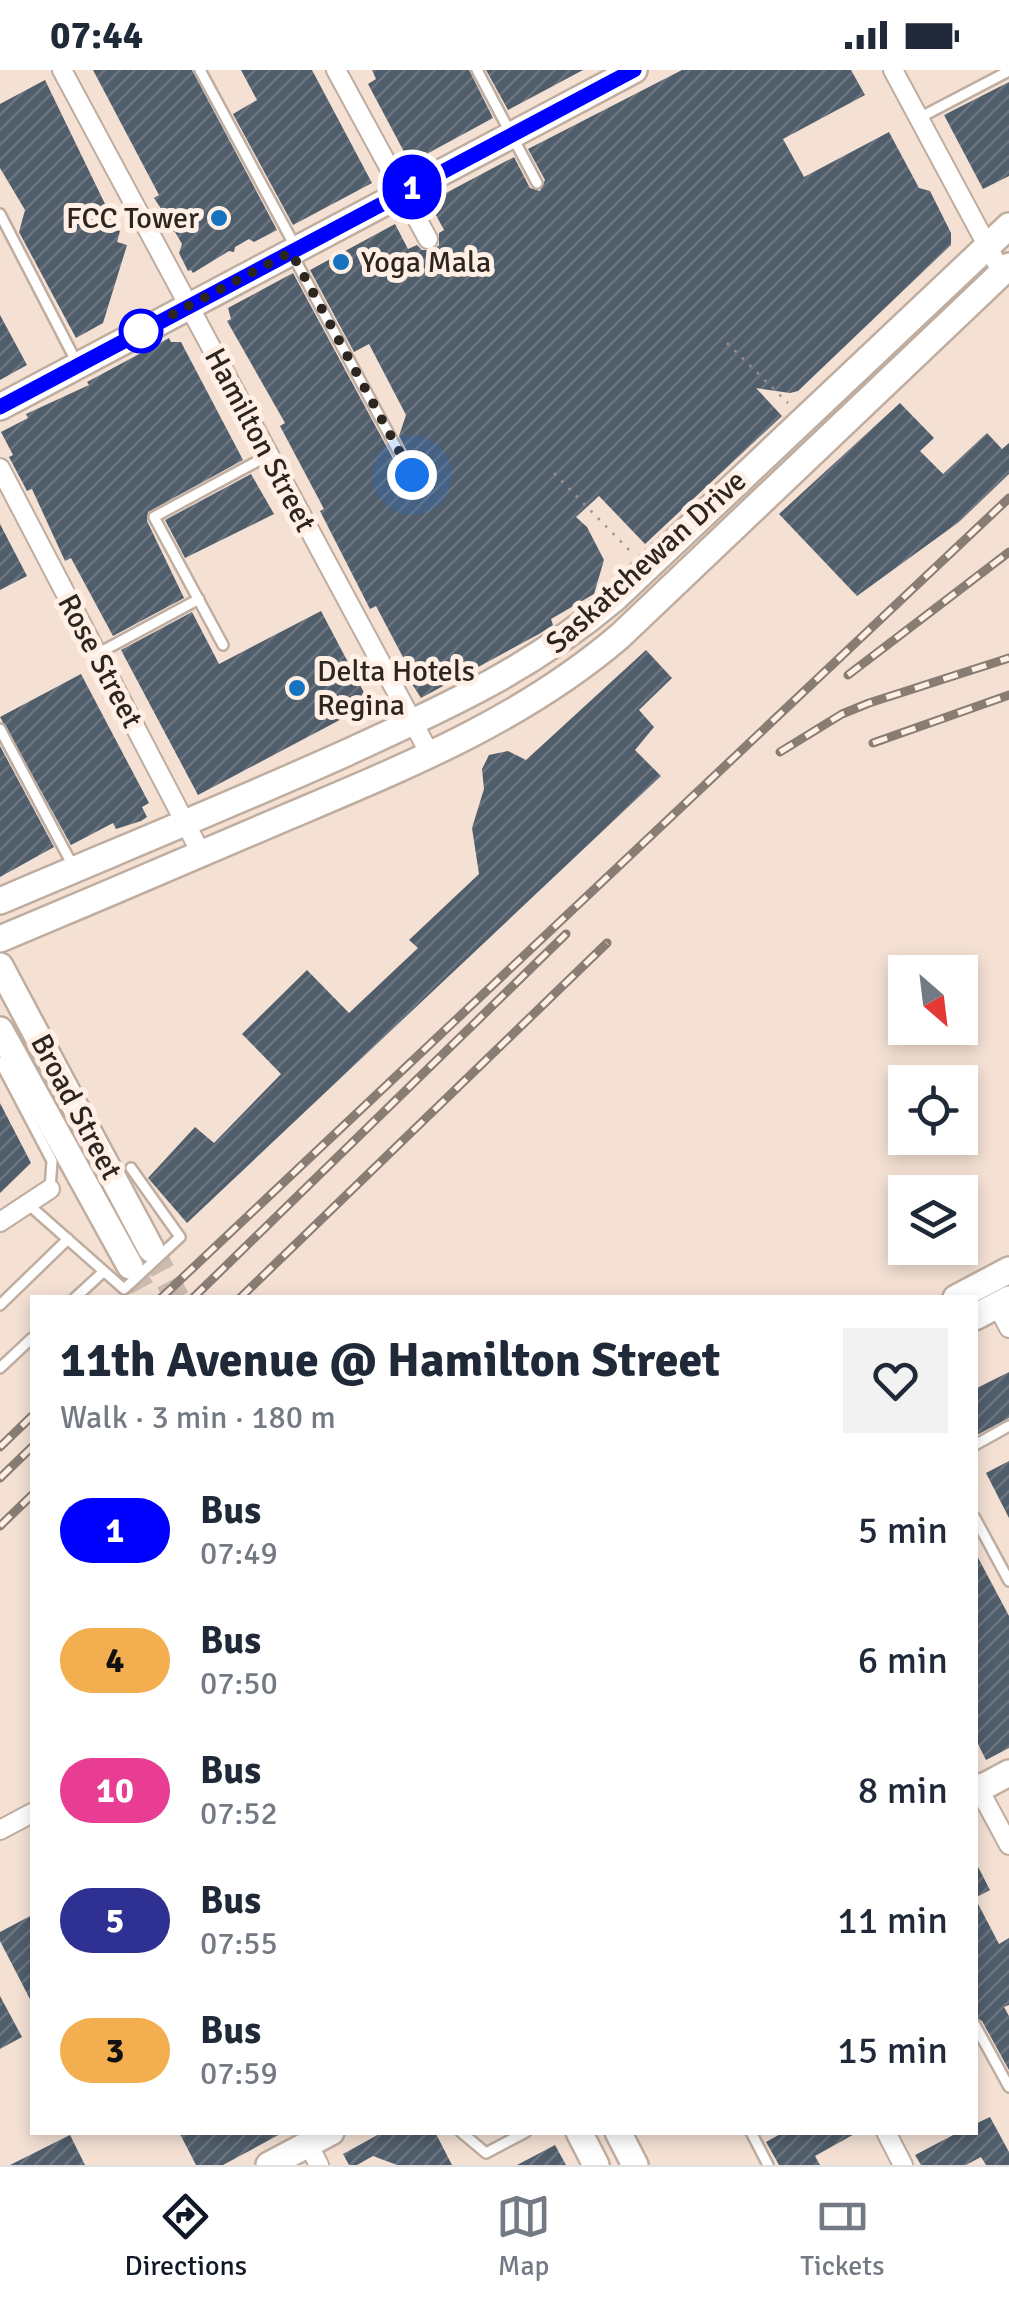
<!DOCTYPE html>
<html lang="en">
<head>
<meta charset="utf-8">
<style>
  :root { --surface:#fff; --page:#f2f2f3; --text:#1f2937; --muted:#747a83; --line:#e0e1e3; --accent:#111827 }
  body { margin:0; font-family:Signika,sans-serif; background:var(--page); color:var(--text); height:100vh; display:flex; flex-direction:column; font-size:38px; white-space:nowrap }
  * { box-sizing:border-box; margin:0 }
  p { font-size:32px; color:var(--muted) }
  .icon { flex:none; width:55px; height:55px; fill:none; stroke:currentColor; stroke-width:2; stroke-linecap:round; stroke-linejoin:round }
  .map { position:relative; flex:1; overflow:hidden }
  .sheet { position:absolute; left:30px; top:1225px; width:948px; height:840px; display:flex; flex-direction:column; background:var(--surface); border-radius:0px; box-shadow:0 5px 15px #0003 }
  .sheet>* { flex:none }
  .badge { padding:0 20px; border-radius:32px; font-size:35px; line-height:65px }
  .needle { width:65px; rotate:152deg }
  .fabs { position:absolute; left:888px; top:885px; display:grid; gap:20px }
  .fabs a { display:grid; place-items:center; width:90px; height:90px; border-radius:0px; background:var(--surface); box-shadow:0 5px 15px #0003; font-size:50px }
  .you { position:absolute; width:50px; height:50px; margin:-25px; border:8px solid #fff; border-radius:50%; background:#1a73e8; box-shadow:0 0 0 15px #1a73e833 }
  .map>.badge { position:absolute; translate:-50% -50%; box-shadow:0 0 0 5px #fff }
  .round { display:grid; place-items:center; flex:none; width:105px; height:105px; border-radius:0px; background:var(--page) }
  .summary { display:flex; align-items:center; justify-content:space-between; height:170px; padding:0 30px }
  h1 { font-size:48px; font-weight:700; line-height:75px }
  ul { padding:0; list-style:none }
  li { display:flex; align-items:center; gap:30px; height:130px; padding:0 30px }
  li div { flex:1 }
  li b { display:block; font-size:38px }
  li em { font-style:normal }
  li .badge { min-width:110px; font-weight:700; text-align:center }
  .status { display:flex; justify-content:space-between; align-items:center; height:70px; padding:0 50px; background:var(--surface); direction:ltr }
  .status svg { height:28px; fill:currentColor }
  .tab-bar { display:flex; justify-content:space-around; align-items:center; height:140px; border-top:2px solid var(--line); background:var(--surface); font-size:28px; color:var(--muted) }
  .tab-bar a { display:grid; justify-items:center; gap:5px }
  .tab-bar .active { color:var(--accent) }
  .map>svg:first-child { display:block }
</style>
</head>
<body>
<div class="status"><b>07:44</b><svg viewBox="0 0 49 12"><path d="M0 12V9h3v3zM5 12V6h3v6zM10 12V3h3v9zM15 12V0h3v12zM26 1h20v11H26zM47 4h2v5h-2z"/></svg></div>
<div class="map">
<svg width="1009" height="2095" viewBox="0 0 1009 2095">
  <defs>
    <pattern id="building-hatch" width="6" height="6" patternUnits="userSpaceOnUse" patternTransform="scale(2.5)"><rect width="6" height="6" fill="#505d6b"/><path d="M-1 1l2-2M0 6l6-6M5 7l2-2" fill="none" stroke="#6c757f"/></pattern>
  </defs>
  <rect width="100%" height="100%" fill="#f4e1d4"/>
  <path fill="url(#building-hatch)" d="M93,0H192L277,160L254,172L249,169L235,177L234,182L229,181L193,203L191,200L188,201L179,183L182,174L175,162L170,160L172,155L154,128L159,125Z
    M241,0H312L372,113L293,155L233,44L257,30Z
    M372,0H469L493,48L410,93L368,14L376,9Z
    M486,0H583L508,40Z
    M682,0H851L865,25L783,69L804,107L889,62L919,118L930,121L951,163V175L798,321L790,323L756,318L782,346L645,474L599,426L576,447L587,457L604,490L594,524L551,549L553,555L539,564L421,628L398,592L404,589L376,536L370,539L320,441L324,439L280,356L285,353L227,251L231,249L228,238L293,203L404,409L414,412L418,402L399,366L406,345L369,274L354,282L310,200L395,154L408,179L417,175L422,180H433L439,175V163L444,160L429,132L514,87L530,118L540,121L545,110L528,79Z
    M45,10L106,136L102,146L113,148L109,159L120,161L117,172L127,175L103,253L76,268L19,162L25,140L0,98V34Z
    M1009,12V106L983,119L944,45Z
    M0,245L27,295L0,310Z
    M169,268L171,272H181L243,390L148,442L147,451L184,528L113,566L71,488L65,491L32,419L27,421L9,387L13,385L1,362L28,348L26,344L89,315L87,312Z
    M900,333L934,368L920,381L943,404L987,363L1002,379L1009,373V404L959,452L857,526L779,444Z
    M251,404L274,444L185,488L165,450Z
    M0,454L27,506L0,520Z
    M321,541L370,634L198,725L121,580L192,542L219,594Z
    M646,580L672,608L639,640L654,657L635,680L661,706L187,1153L148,1108L195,1057L214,1073L281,1004L242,964L307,900L349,943L418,878L409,870L479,804L472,758L484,719L482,699L489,685L508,681L526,690Z
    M81,604L149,733L142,737L147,747L141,751L116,759L113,753L71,775L0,647Z
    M0,676L54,777L0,807Z
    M0,1033L31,1093L0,1123Z
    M1009,1302V1348L975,1366V1319Z
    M1009,1391V1448L986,1403Z
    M975,1482L1009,1546V1678L986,1690L975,1668Z
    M975,1791L990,1820L975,1828L999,1874L1009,1868V1935L1004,1937L1009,1946V2000L982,1951L975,1947Z
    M32,1845V1933L0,1871V1862Z
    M0,1926L22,1967L0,1979Z
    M990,2047L1009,2082V2095H986L981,2087L966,2095H921L915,2085L959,2062H975V2054Z
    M179,2062H284L223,2095H196Z
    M383,2062H435L452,2095H397L373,2086L357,2095H349L343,2084Z
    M784,2062H858L815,2086L820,2095H779L766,2072Z
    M70,2065L85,2095H10Z
    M555,2075L566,2095H517Z"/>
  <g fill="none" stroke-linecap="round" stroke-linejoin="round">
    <path stroke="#ccbbb0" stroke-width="25" stroke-dasharray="25 12" stroke-linecap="butt" d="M151,1179L177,1228
      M130,1196L147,1228"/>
    <g stroke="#bfada0" stroke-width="14">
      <path id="lane" d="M200,0L296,178
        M477,0L537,113
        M919,48L1009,1
        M0,144L77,293
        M292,184L411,405
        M223,575L154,447L269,385
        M97,584L199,529
        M0,659L73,796
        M0,992L52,1091L50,1119
        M29,1135L124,1219L180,1167L131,1098
        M75,1228L102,1203
        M0,1235L68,1169
        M0,1298L32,1268
        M975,1375L1009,1356
        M975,1448L1009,1511
        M975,1955L1009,2017
        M461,2062L486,2083L526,2062
        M751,2062L768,2095"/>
    </g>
    <g stroke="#bfada0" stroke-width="22">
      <path id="street" d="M62,0L431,686
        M336,0L428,169
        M893,0L1002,203
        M0,398L201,783
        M0,1152L50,1119
        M997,1235L1009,1258
        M975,1712L1009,1775
        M0,1760L32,1743
        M886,2062L903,2095
        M308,2074L319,2095"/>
    </g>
    <g stroke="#bfada0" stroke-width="30">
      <path id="secondary" d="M0,337L634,0
        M0,831C115,782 230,735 344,684C444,638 528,601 614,529L1009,156
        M0,869C96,829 191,788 287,747C405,697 522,650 620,566L1009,196
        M0,896L151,1179
        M0,960L130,1196
        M956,1228L1009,1200
        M975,1247L1009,1229
        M975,1721L1009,1703
        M579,2062L596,2095
        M618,2062L635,2095
        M269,2095L331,2062"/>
    </g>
    <path stroke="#9f9187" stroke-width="2.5" stroke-dasharray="2.5 8" stroke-linecap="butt" d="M727,273L788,333
      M554,403L631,482"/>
    <use href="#lane" stroke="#fff" stroke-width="9"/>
    <use href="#street" stroke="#fff" stroke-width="18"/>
    <use href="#secondary" stroke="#fff" stroke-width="25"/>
    <g stroke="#887c73" stroke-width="9">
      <path id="rail" d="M848,605L1009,482
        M873,673L1009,625
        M780,682L842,644L869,633L1009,588
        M161,1228L1009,428
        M193,1228L566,864
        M240,1228L607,873
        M0,1377L32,1346
        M0,1408L32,1377
        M0,1456L32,1425"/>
    </g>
    <use href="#rail" stroke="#ffefe4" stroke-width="5" stroke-dasharray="15" stroke-linecap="butt"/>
  </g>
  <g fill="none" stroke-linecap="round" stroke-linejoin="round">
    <g stroke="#fff" stroke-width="22">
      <path id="line" d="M0,337L634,0"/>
    </g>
    <use href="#line" stroke="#00f" stroke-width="15"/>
    <path stroke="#2c2520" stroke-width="10" stroke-dasharray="0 18" d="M141,261L291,182L412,405"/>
  </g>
  <g fill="#1573c0" stroke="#ffefe4" stroke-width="4">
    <circle cx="219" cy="148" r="10"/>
    <circle cx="341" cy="192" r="10"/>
    <circle cx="297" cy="618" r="10"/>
  </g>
  <circle fill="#fff" stroke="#00f" stroke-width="5" cx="141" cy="261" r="20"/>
  <g text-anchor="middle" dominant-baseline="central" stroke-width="10" stroke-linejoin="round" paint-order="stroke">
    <g font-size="30" fill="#2c2520" stroke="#ffefe4" text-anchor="start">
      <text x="199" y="148" text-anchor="end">FCC Tower</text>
      <text x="361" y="192">Yoga Mala</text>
      <text x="317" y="601">Delta Hotels<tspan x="317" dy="34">Regina</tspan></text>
    </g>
    <g font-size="30" fill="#2c2520" stroke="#ffefe4">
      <text transform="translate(260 370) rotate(62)">Hamilton Street</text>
      <text transform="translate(646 492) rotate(-42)">Saskatchewan Drive</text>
      <text transform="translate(100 591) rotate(62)">Rose Street</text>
      <text transform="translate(76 1037) rotate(62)">Broad Street</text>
    </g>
  </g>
</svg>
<div class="fabs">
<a><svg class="needle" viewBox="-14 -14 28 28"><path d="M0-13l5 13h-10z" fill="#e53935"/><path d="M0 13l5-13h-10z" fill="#747a83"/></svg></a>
<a><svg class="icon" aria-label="locate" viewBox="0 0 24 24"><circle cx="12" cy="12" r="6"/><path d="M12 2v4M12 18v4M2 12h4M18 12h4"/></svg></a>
<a><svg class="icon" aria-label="layers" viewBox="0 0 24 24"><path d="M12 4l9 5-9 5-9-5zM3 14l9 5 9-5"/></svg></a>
</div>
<div class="you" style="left:412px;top:405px"></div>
<b class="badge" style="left:412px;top:117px;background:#00f;color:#fff">1</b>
<section class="sheet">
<div class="summary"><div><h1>11th Avenue @ Hamilton Street</h1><p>Walk · 3 min · 180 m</p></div><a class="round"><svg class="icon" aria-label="heart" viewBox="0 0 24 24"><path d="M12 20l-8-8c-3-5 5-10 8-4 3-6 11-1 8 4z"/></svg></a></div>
<ul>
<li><span class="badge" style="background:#00f;color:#fff">1</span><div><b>Bus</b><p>07:49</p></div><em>5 min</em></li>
<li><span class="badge" style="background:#f2ae4f;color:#111">4</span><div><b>Bus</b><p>07:50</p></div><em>6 min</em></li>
<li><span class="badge" style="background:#e93d93;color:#fff">10</span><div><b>Bus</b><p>07:52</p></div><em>8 min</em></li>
<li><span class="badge" style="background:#2e3092;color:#fff">5</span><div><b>Bus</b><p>07:55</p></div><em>11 min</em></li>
<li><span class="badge" style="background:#f2ae4f;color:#111">3</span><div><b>Bus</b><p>07:59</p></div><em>15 min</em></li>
</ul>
</section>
</div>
<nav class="tab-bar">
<a class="active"><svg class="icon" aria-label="directions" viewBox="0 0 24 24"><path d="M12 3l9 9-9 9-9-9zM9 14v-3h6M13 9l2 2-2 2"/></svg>Directions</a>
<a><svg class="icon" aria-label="map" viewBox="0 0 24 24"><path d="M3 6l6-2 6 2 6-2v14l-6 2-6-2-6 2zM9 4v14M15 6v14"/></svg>Map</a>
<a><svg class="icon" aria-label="tickets" viewBox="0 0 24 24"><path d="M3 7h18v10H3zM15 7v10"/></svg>Tickets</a>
</nav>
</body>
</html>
